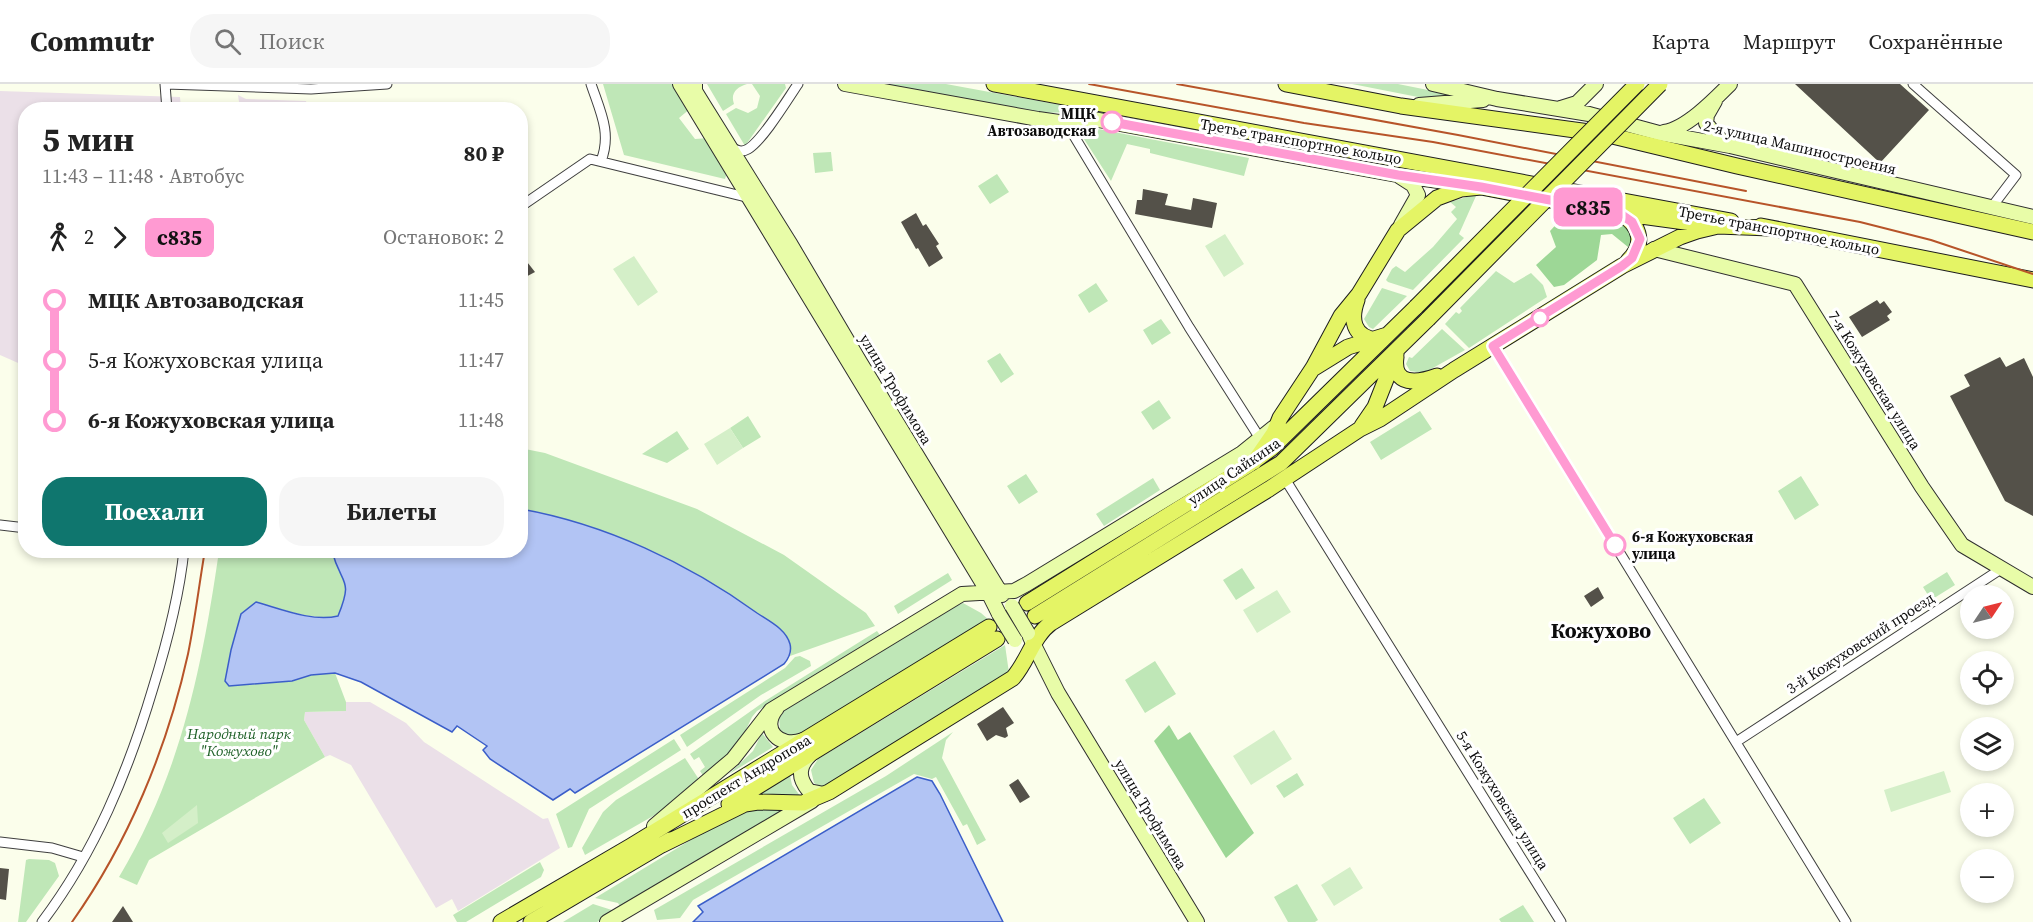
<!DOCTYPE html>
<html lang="ru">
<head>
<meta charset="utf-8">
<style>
  :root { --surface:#fff; --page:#f6f6f6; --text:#222; --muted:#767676; --line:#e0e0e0; --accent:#0f766e }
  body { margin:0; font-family:"Source Serif 4",serif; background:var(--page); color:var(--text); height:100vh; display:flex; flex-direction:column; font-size:22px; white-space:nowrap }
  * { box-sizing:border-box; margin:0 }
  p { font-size:20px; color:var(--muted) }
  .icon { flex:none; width:33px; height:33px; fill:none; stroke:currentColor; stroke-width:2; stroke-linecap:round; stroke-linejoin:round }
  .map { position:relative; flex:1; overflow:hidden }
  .drawer { position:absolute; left:18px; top:18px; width:510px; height:456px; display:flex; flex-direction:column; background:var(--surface); border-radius:24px; box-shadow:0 3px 9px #0003 }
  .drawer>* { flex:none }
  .badge { padding:0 12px; border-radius:9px; font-size:21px; line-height:39px }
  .needle { width:39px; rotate:55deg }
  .fabs { position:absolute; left:1960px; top:501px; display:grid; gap:12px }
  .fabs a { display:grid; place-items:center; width:54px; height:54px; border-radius:50%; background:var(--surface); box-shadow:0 3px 9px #0003; font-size:30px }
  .map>.badge { position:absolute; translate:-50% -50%; box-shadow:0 0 0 3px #fff }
  .legs { display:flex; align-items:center; gap:9px; height:66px; padding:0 24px; font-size:20px }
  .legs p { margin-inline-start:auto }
  .summary { display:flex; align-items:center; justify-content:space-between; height:102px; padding:0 24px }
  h1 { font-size:33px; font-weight:700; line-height:45px }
  .button { display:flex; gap:12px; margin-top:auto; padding:12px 24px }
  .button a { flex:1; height:69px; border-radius:24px; background:var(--accent); color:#fff; font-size:24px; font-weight:700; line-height:69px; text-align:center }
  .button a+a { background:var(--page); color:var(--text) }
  ul { padding:0 24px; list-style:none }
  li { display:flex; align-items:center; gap:21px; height:60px; font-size:22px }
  li i { display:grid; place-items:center; width:9px; height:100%; margin:0 8px; background:currentColor }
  li i::after { content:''; width:15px; height:15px; margin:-8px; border:4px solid; border-radius:50%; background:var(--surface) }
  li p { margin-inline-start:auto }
  li:first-child i { background:linear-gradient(#0000 50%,currentColor 0) }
  li:last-child i { background:linear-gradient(currentColor 50%,#0000 0) }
  header { display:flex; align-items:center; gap:36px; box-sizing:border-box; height:84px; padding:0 30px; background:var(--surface); border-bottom:2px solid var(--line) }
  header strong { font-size:28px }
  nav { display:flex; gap:33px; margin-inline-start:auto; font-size:21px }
  .search { width:420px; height:54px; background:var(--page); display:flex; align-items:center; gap:15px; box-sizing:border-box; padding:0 21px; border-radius:24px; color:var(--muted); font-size:22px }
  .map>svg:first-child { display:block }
</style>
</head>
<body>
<header>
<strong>Commutr</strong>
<div class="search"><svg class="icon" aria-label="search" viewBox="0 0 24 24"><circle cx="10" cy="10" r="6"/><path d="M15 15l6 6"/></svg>Поиск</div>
<nav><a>Карта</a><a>Маршрут</a><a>Сохранённые</a></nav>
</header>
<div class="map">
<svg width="2033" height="838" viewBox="0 0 2033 838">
  <rect width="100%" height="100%" fill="#fbfeeb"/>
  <path fill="#ebe0e8" d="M0,7L180,13L181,25L26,26L25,282L0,271Z
    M238,11L246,15L306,17L308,25H240Z
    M346,618H370L406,639L424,658L543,735L548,734L560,764L458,827L452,815L436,824L351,681L330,671L325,673L304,636L305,628L346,627Z"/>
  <path fill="#bfe7b7" d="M603,0H676L691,24L679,34L695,55L709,54L728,85L725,95L624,71Z
    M707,0H747C737,3 730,9 734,20L723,27Z
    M752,0H785L786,4L745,62L726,30L736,24L748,29L757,24L760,12Z
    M879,0H946L1416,86L1084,28L1034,29Z
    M1352,0H1398L1453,11V13L1423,14Z
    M1084,43L1093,44L1249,74L1244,92L1150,69V65L1127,60L1111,97L1082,52L1080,46Z
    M831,68L833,87L815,89L813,69Z
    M997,90L1009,108L990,120L978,102Z
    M1470,112H1476L1459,150L1464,154L1413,206L1388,198L1386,196L1392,185L1396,182L1405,188L1433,163L1457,135L1451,128L1456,123L1450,118Z
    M1496,187L1514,199L1531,189L1543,201L1547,213L1469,264L1445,240L1456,228L1459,230L1462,227L1460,224Z
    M1096,199L1108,217L1089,229L1078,211Z
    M1382,204L1407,212L1373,245L1369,243L1364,235Z
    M1161,235L1171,249L1152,261L1143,246Z
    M1442,245L1465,266L1424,289L1410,287L1406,280L1409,273L1412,274Z
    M1000,269L1014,290L1001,299L987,277Z
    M1159,316L1171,334L1153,346L1141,328Z
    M1420,327L1432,345L1381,376L1370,358Z
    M748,332L761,353L743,364L730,344Z
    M677,347L689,365L667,379L642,370Z
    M520,364L545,369L697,425L784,471L866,529L875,542L790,572L791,562L788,554L532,427L521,425Z
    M1026,390L1038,408L1019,420L1007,402Z
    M1801,392L1819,421L1795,436L1778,407Z
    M1153,394L1160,406L1104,442L1096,430Z
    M219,467H332C341,502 354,492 338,532C312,537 282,525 256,518L241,530L231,566L225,597L230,602L292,597L311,591L335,589L346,618V627L305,628L304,636L325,673L149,776L137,801L119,793C181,689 202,584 219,467Z
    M1242,484L1255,504L1236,516L1223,496Z
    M1947,488L1955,501L1931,516L1923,503Z
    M948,489L952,496L898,530L894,522Z
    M963,519L981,529L989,536L799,651L787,652L780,646L779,634L786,625L945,527Z
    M877,547L880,551L757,627L752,633L735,669L706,696L700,687L705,683L699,673L694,676L690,670L765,617Z
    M1005,561L1009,589L832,702L821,703L814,699L811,686L818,675Z
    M800,572L810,577L811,582L761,611L687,663L680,651L785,584L795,573Z
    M1155,577L1176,610L1145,629L1125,596Z
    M953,648L946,656L942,674L986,756L977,761L967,740L963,742L936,693L932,695L914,690L693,816L680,834L657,836L654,826L886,692Z
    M762,649L773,663L729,690L753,667Z
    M674,655L681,666L589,725L572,763L568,764L556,730Z
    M685,674L700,697L660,728L585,771L582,764L603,728L616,716Z
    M1297,689L1304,701L1284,714L1276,702Z
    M790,691L792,701L801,713L757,712Z
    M1704,714L1721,739L1690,760L1673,734Z
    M794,723L621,824L618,819L595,814L717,740L746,725Z
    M29,775L49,776L55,779L59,792L26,838H18L26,776Z
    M540,778L544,786L541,793L466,838H457L453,831Z
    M1297,800L1318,836L1315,838H1288L1274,813Z
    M593,820L615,827L597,838H563Z
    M1523,821L1534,838H1501L1499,835Z"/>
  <path fill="#9dd796" d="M1563,133L1580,134L1585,141L1592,143C1603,134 1609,139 1621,143L1624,141L1634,154L1628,163L1612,150L1601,151L1597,176L1564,201L1554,203L1536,181L1556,163L1550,147Z
    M1169,641L1178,656L1190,648L1254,749L1226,774L1154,657Z"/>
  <path fill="#d4efc8" d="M1225,150L1244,180L1224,193L1205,162Z
    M634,172L658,208L638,222L613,185Z
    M730,344L743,364L717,381L704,360Z
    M1277,506L1291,528L1257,549L1243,526Z
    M1274,646L1292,675L1251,701L1233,672Z
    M1944,687L1951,708L1891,728L1884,706Z
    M197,721L198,739L168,759L162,749Z
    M1350,783L1363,804L1334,822L1321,801Z"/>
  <path fill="#b2c4f4" stroke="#3b5ec9" stroke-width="1.5" d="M521,425C605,440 688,479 757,529C769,537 786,545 790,560C792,568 789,574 784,580L575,709L570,705L553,716L490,675L483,666L487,662L457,642L452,648L361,598L335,589L311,591L292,597L229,602L225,597L231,566L241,530L256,518C281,525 312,538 338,532C354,493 341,502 332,467L520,466Z
    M917,693L932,697L940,710L1003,838H693L703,828L698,822Z"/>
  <path fill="#545149" d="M1795,0H1900L1929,26L1880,79Z
    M1143,105L1168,110L1165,121L1191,126L1193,114L1217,119L1212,144L1135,130L1137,116H1142Z
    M916,129L923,142L926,140L939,160L936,162L943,174L929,183L918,164L916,165L901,138Z
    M520,169L535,188L520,196Z
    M1877,216L1880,220L1884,217L1892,228L1887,232L1890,236L1862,253L1849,233Z
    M2000,273L2006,283L2024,274L2033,293V432L2005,417L1950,312L1970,302L1964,291Z
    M1598,503L1604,514L1591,523L1584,512Z
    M1003,623L1014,639L1006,644L1008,652L1005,654L996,651L987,657L977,640Z
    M1018,695L1030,713L1020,719L1009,701Z
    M0,784L9,785L6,816L0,815Z
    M123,822L133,838H112Z"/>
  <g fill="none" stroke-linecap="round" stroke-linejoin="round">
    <g stroke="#3f3f3f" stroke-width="11">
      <path id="street" d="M165,0L167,26
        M166,0L311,5L387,0
        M591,0C600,27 612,49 601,77
        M1913,0L2016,91L1991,124
        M1065,37L1189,243L1261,356
        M730,63C736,66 741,69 748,65C763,56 787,16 798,0
        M520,123L590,75L750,114
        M1493,262L1846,838
        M1285,395L1561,838
        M0,441L26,444
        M1736,658L2001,485
        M0,758L52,764L83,773
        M42,838C95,768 128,688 153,604C167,559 179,514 184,466"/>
    </g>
    <g stroke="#2e2e2e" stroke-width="16">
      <path id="secondary" d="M680,0L988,508L999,530
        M695,0V7L703,20L791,161L860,278L1002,511
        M845,0L1038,35L1059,38L1093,35L1397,91L1473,102
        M1433,0L1497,15L1589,30L1659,49L1730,62L2033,133
        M1715,17L1707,31L1706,39L1716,52L1728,61
        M1419,21L1483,16
        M1561,24L1577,19L1596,0
        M1664,48C1686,45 1714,16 1730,0
        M1399,92L1413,101L1418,111L1401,141
        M1654,165L1795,200L1922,403L1962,461L2033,503
        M1030,553L1058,609L1197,838
        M777,624C760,645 779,665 803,656
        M810,671C798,683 798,694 809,707L824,710
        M654,742L733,675L771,626L962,510L1014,507L1027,500L1242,369L1273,344
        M607,838L812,717"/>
    </g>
    <g stroke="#1d1d1d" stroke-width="17">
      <path id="primary" d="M994,0L1731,137
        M1286,0L1401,22L1604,50L1737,82L2033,148
        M1622,131C1641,142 1645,161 1628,177
        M1761,142L2033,196
        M1357,216C1350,235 1353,253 1376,256
        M1396,273C1392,303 1418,299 1437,292
        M1314,284L1348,263L1387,251
        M1362,342L1375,323L1396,270
        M1254,378L1274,349L1280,334L1313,284L1341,232L1359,210L1398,146L1437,114L1461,105L1481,103L1619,129L1707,141
        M1027,519L1249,381L1272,364L1416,223
        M1035,532L1281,379L1428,235
        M729,720L997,555
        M662,761L745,720L758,718L803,719L829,708L1013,594C1028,577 1033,552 1051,539L1269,405L1360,345L1380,335L1454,286L1622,182L1680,153L1697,147L1718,142L1770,144
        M501,838L631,762L989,543
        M531,838L670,756"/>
    </g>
    <use href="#street" stroke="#fff" stroke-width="9"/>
    <use href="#secondary" stroke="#e8fca8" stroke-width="14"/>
    <use href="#primary" stroke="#e4f465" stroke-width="15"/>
    <path stroke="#b75429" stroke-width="2" d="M1089,0L1304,39L1433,58L1860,138L1931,156L2033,190
      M1177,0L1458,51L1746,107
      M72,838C128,759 167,665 188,570C195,536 199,501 205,466"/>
    <g stroke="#2e2e2e" stroke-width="16" stroke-linecap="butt">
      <path id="secondary-bridge" d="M1012,522L1028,549
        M999,530L1015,556"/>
    </g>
    <g stroke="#1d1d1d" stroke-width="17" stroke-linecap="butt">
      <path id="primary-bridge" d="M1416,223L1637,0
        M1428,235L1660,0"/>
    </g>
    <use href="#secondary-bridge" stroke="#e8fca8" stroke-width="14"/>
    <use href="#primary-bridge" stroke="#e4f465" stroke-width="15"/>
  </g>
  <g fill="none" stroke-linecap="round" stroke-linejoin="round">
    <g stroke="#fff" stroke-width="14">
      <path id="line-1" d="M1112,38L1398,91L1481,103L1619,129L1632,138L1640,155L1632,174L1622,182L1493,262L1615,461"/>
    </g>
    <use href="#line-1" stroke="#ff9ad2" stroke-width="9"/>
  </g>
  <g fill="#fff" stroke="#ff9ad2" stroke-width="3">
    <circle cx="1112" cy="38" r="10"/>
    <circle cx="1540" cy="234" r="8"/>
    <circle cx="1615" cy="461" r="10"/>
  </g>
  <g text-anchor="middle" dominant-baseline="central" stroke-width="6" stroke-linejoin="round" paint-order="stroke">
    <g font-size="15" font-weight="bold" fill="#0c0c0c" stroke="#fff" text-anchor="end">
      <text x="1096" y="29">МЦК<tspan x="1096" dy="17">Автозаводская</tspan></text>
      <text x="1632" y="452" text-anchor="start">6-я Кожуховская<tspan x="1632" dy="17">улица</tspan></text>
    </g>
    <g font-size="15" fill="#0c0c0c" stroke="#fff">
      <text transform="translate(1301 57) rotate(10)">Третье транспортное кольцо</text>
      <text transform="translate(1800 63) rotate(13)">2-я улица Машиностроения</text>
      <text transform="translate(1779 146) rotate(11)">Третье транспортное кольцо</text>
      <text transform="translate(1875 296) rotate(58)">7-я Кожуховская улица</text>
      <text transform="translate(896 305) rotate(59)">улица Трофимова</text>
      <text transform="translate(1234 387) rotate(-34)">улица Сайкина</text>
      <text transform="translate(1860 559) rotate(-33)">3-й Кожуховский проезд</text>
      <text transform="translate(746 692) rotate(-31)">проспект Андропова</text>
      <text transform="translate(1503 716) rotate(58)">5-я Кожуховская улица</text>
      <text transform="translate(1151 730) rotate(59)">улица Трофимова</text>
    </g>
    <g font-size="15" font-style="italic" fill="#1f6128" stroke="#fff">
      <text x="239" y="649">Народный парк<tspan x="239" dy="17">"Кожухово"</tspan></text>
    </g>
    <g font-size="21" font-weight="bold" fill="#0c0c0c" stroke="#fff">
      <text x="1601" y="546">Кожухово</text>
    </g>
  </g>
</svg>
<div class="fabs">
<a><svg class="needle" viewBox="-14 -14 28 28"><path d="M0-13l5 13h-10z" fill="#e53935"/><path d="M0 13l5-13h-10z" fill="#767676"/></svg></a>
<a><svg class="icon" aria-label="locate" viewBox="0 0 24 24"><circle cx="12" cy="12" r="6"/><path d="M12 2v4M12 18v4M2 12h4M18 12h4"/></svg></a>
<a><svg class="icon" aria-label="layers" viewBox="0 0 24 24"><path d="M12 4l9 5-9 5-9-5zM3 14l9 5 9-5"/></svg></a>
<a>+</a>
<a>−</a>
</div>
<b class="badge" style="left:1588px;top:123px;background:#ff9ad2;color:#111">с835</b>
<section class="drawer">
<div class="summary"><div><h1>5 мин</h1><p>11:43 – 11:48 · Автобус</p></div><b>80 ₽</b></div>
<div class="legs"><svg class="icon" aria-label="walk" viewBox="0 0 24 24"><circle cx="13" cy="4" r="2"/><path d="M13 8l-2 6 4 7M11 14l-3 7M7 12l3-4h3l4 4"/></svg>2<svg class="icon" aria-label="forward" viewBox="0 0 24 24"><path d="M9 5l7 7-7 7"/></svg><b class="badge" style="background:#ff9ad2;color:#111">с835</b><p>Остановок: 2</p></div>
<ul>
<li><i style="color:#ff9ad2"></i><b>МЦК Автозаводская</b><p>11:45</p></li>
<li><i style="color:#ff9ad2"></i><span>5-я Кожуховская улица</span><p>11:47</p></li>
<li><i style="color:#ff9ad2"></i><b>6-я Кожуховская улица</b><p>11:48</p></li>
</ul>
<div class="button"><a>Поехали</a><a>Билеты</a></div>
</section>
</div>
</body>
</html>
